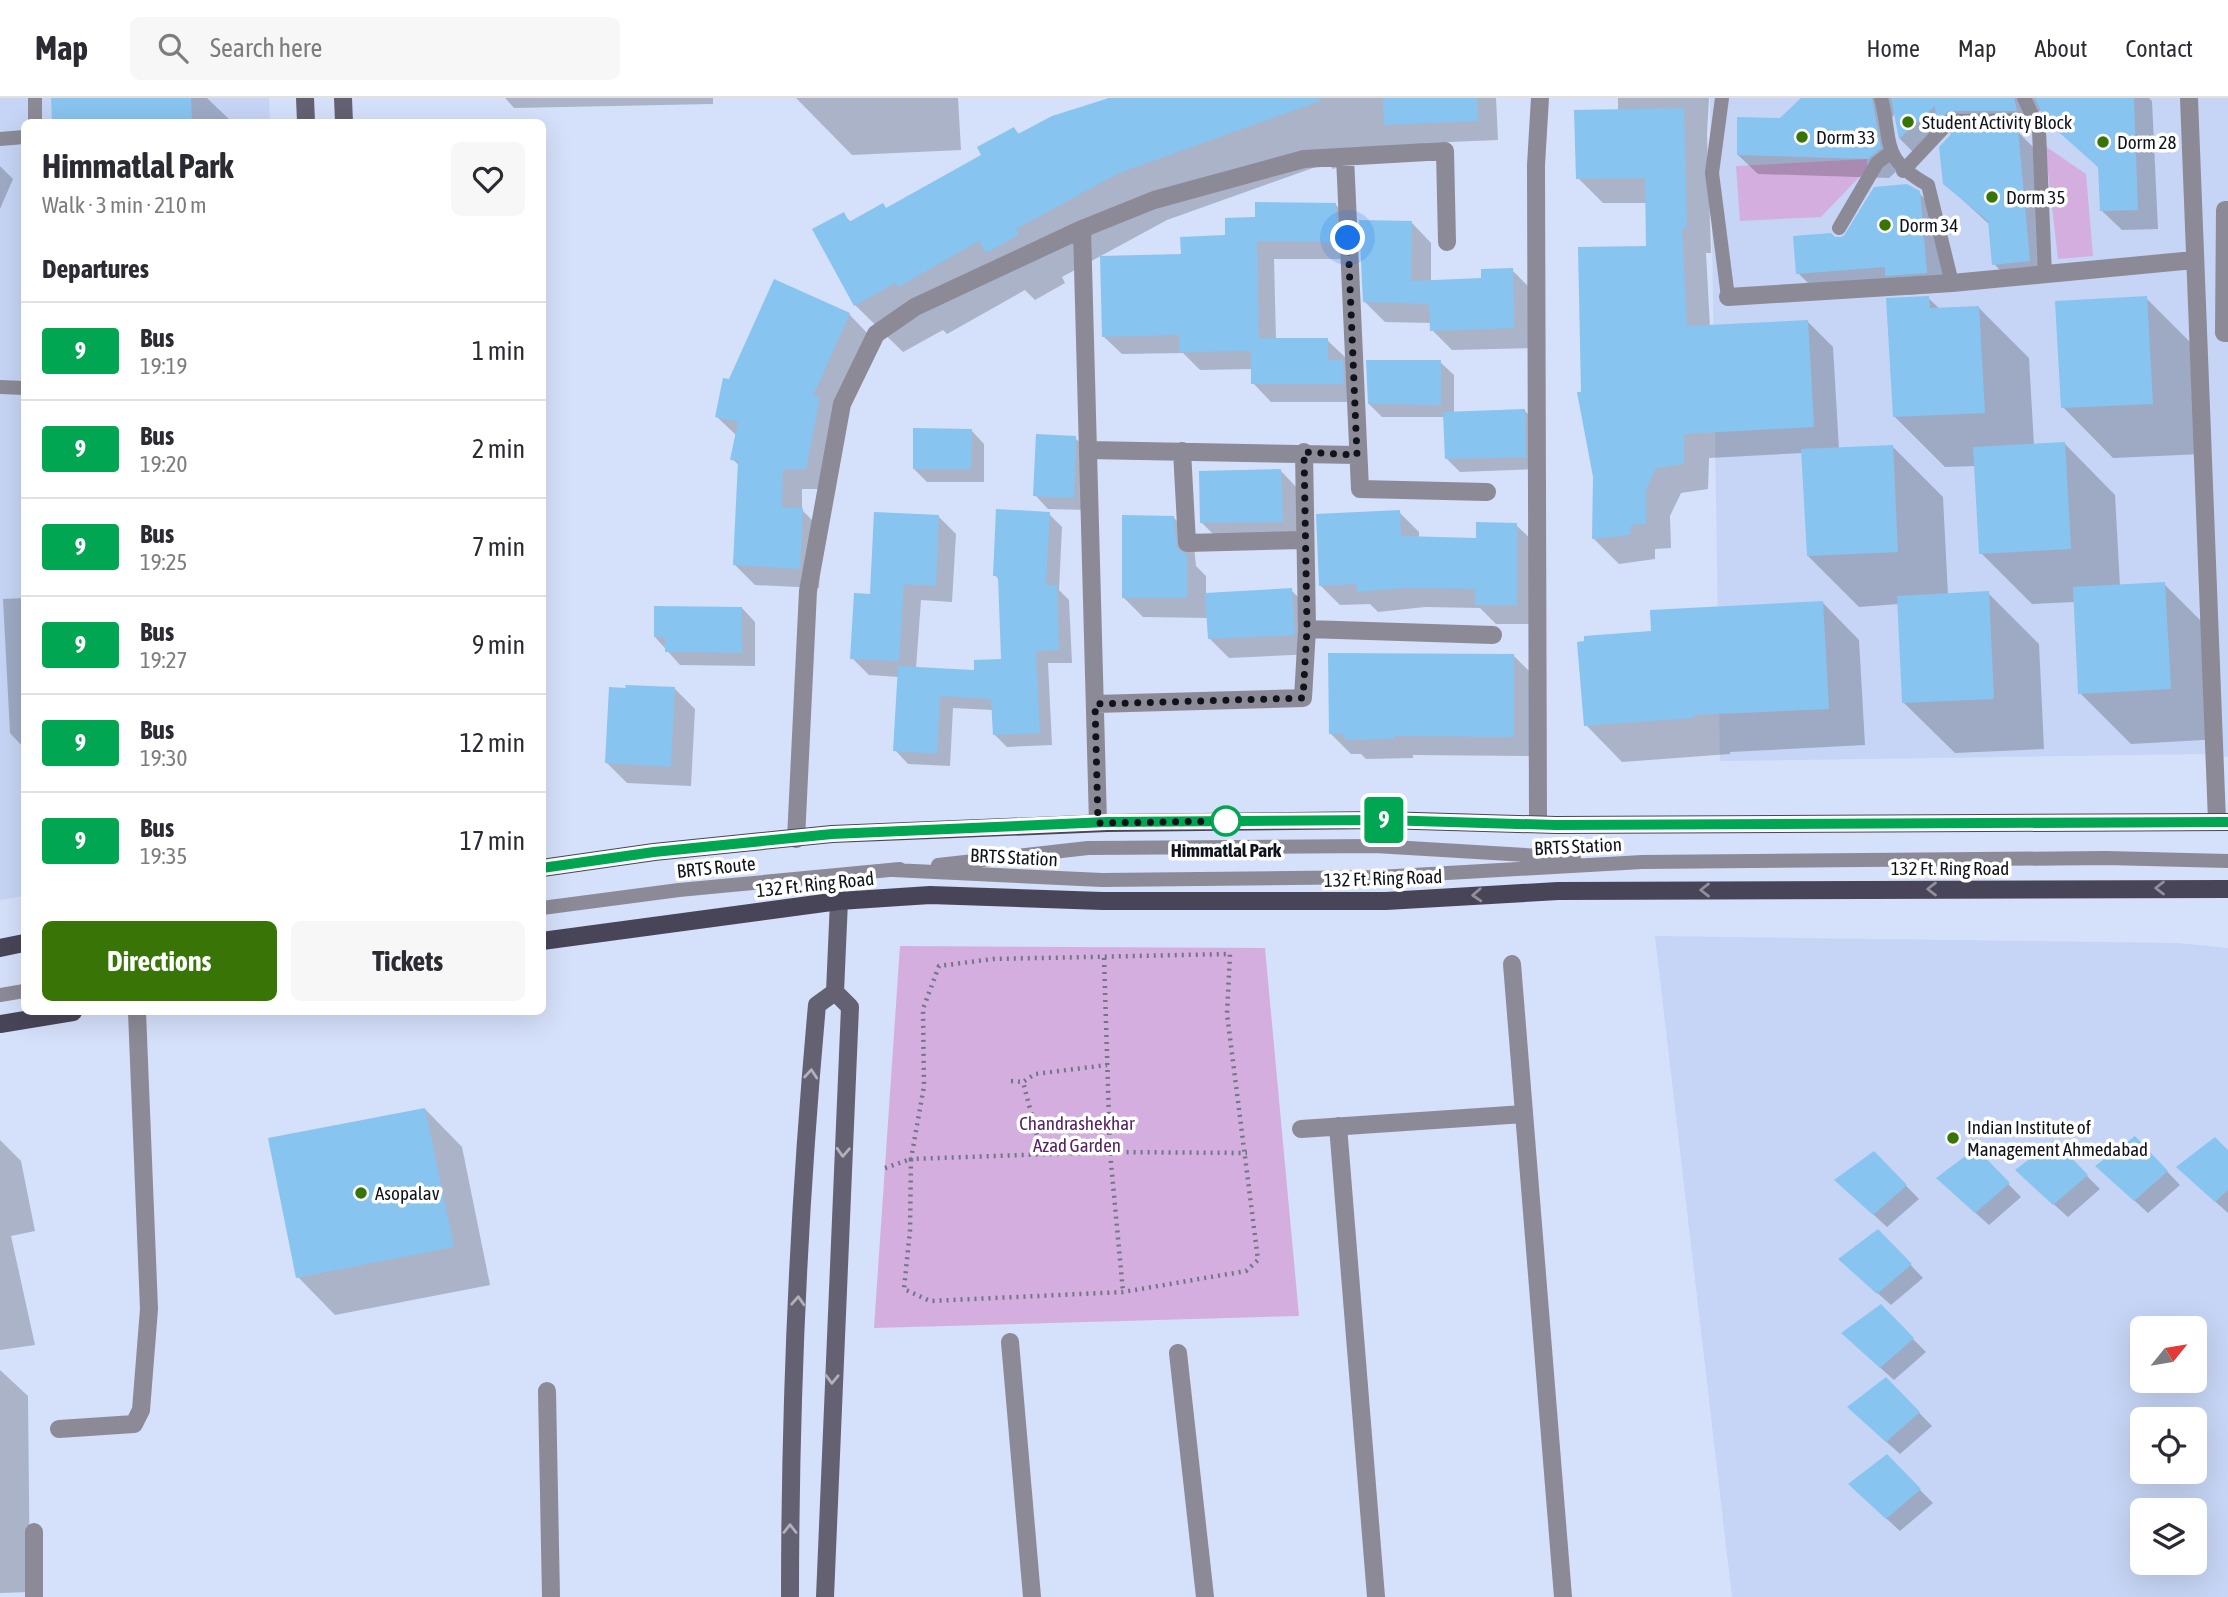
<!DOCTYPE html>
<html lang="en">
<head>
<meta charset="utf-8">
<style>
  :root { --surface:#fff; --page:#f7f7f7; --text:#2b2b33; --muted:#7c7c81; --line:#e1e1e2; --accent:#397407 }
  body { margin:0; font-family:"Asap Condensed",sans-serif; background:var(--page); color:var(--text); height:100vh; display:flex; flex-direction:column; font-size:26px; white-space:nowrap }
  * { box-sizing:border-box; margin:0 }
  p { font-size:23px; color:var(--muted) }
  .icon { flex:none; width:38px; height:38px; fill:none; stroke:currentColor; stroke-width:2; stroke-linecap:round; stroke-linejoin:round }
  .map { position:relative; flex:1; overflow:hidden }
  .details { position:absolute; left:21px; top:21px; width:525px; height:896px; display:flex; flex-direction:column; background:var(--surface); border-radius:10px; box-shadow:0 7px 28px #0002 }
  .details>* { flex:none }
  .badge { padding:0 14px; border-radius:5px; font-size:24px; line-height:46px }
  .needle { width:46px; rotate:60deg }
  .tools { position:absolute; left:2130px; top:1218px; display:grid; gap:14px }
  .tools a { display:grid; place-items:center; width:77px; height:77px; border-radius:10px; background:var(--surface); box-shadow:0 7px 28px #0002; font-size:35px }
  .you { position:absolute; width:35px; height:35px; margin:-18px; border:5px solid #fff; border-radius:50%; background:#1a73e8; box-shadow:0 0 0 10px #1a73e833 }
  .map>.badge { position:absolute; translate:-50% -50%; box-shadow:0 0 0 4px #fff }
  h2 { padding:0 21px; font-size:26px; line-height:63px }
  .round { display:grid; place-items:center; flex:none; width:74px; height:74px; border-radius:10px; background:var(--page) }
  .head { display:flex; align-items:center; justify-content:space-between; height:119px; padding:0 21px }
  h1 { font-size:33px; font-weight:700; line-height:52px }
  .action { display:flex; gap:14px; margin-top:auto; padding:14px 21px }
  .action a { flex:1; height:80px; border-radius:10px; background:var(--accent); color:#fff; font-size:28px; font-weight:700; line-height:80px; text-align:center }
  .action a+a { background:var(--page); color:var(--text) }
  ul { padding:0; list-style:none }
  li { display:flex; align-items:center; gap:21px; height:98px; padding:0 21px; border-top:2px solid var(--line) }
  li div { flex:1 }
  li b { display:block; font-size:26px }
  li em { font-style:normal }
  li .badge { min-width:77px; font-weight:700; text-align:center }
  header { display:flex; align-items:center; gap:42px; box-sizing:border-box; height:98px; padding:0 35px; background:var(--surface); border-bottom:2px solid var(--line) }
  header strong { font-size:33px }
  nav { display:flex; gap:38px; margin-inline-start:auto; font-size:24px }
  .search { width:490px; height:63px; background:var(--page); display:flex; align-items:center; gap:18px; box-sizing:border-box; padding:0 24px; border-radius:10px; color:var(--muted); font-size:26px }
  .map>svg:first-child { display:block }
</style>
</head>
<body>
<header>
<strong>Map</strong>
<div class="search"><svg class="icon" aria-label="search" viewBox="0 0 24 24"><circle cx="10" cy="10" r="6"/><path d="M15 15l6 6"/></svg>Search here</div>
<nav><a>Home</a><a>Map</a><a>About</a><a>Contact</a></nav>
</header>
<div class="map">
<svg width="2228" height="1499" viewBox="0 0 2228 1499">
  <rect width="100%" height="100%" fill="#d5e0fa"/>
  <path fill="#c6d5f5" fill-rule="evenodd" d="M0,0H269L270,24H24V798L0,802Z
    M1710,0H2228V659L2209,656L1720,663Z
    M1655,838L2177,845L2228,850V1499H1732ZM2142,1230H2194V1283H2142ZM2142,1321H2194V1374H2142ZM2142,1412H2194V1465H2142Z"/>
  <path fill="#d4aedf" d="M2045,48L2086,76L2093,158L2058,161Z
    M1867,61V71L1821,119L1740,123L1736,68Z
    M900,848L1265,850L1299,1218L874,1230Z"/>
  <path fill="#0003" d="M53,0H207L232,24H53Z
    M505,0H713V6L514,10Z
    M796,0H958L961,52L852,57Z
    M1109,0H1496L1498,42L1424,45V53L1402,49L1333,71L1327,65L1167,122L1062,179L1065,185L1035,202L1025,192L947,236L943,232L903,254L855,207L843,116L852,125L887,111L984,58L1014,31L1020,37Z
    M1618,0H1709L1707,36L1711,155H1706L1710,229L1808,224L1833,249L1839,351L1892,348L1943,399L1948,497L1988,495L2039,546L2044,651L1955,655L1904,605L1899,506L1859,509L1808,458L1803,355L1709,360L1708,391L1681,395L1670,418L1671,450L1655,451V461L1619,466L1594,441V379L1648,149L1647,105H1603L1578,80L1618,13Z
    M1803,0H2149L2152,3L2158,131L2122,132L2102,113L2100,71L2047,21L2042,12L2034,16L2036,32H2016L2038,54L2049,183L2014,186L1994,166L1990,127L1944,85L1952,37L1948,33L1919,60L1900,41L1895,15L1891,22L1900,70L1889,80L1758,76L1738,57Z
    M0,68L13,81L0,111Z
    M1919,95L1939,115L1946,194L1907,197L1898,188L1818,195L1798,175L1838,141Z
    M1335,106L1353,125L1355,161H1274L1276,242H1327L1346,260V268L1360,282L1361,304H1271L1253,285L1252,271L1200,272L1183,255L1122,256L1103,238L1183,158L1227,138L1257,120Z
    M1412,125L1431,145V184L1483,182L1512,172L1532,192L1533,250L1452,252L1432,232V225L1385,224L1365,204Z
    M1928,200L1940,211L1978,209L2029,260L2034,348L2065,346L2115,397L2120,488L2164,486L2215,537L2221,641L2131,646L2080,595L2075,504L2032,506L1981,455L1976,368L1945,369L1894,318Z
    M2146,200L2197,251L2203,356L2113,360L2063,309Z
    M849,216L868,236L825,391H802V412L822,432L819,490L755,487L735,467L740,368L732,361L737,338L717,319L730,283Z
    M1440,264L1454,277V315L1525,313L1538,326V371L1460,374L1447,361L1445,319H1382L1369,306Z
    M971,332L984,346V384H927L914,371Z
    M1075,340L1089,353L1087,412L1048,411L1035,397Z
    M1281,373L1300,393L1302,443L1222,445L1202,425Z
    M1399,414L1419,434V440L1478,441L1516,427L1536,446V526H1496L1480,510L1425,509L1378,514L1370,506L1340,507L1320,487Z
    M1049,416L1062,429L1059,492L1069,502L1072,565H1048L1052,647L1007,649L994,636L993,612L953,610L950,668L908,666L895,652L899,579L869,577L852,560L872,498L939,419L956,436L952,504L921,502L916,570L976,574L1003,563L1000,483L995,477Z
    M1173,419L1193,439L1196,468L1206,478V496L1291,492L1311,512L1314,556L1229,560L1209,540L1208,520L1143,519L1123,499Z
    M24,500V650L10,635L3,501Z
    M1823,505L1859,542L1865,647L1730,654V656L1622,664L1586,627L1653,534Z
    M742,510L755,524V568L680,567L655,539Z
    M1513,557L1533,577V658L1413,657V660L1366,661L1361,656H1351L1331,636Z
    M675,591L695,611L691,688L627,685L607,665Z
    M425,1011L462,1049L490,1187L335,1217L298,1179Z
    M2135,1040L2180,1087L2148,1115L2111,1081Z
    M0,1042L21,1063L35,1133L11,1138L35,1247L0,1252Z
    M2054,1045L2100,1091L2068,1119L2030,1085Z
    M1976,1053L2021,1099L1989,1127L1951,1093Z
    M2228,1054V1115L2191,1082Z
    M1874,1055L1919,1101L1887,1129L1850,1095Z
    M1878,1133L1923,1180L1891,1207L1854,1174Z
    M1880,1208L1926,1254L1894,1282L1856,1248Z
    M0,1272L28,1298L30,1494L0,1495Z
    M1886,1281L1932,1328L1900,1356L1862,1322Z
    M1887,1359L1933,1405L1900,1433L1863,1399Z"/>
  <path fill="#88c4f0" d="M51,0H191L192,24H52Z
    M1109,0H1319L1320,3L1119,75L1016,131L1019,137L986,155L979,143L898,189L895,185L854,208L812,131L844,114L849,124L883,105L886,110L981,57L977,49L1014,29L1018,36L1052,18Z
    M1383,0H1477L1478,23L1384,27Z
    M1801,0H1872L1881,50L1868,61L1737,57V19L1780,20Z
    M1891,0H2014L2017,13H1949L1936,24L1935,8L1899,41Z
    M2035,0H2134L2138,112L2100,113L2098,69L2045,22Z
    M1684,10L1687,130H1682L1687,228L1808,222L1814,329L1684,336V366L1656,370L1646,392V426L1631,427L1630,437L1592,441L1593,379L1577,294H1581L1578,149L1646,148L1645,80L1576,81L1574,12Z
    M2018,32L2030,163L1992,167L1988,123L1943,86L1939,49L1954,33Z
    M1907,86L1920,93L1927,175L1885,178V169L1796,176L1793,138L1831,135L1835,139H1843L1874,89Z
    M1255,104L1336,105L1337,144L1257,143L1259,240H1328V262H1343L1344,286H1251V253L1179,254V237L1102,239L1100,158L1181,156L1180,139L1225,137V120L1255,119Z
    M1359,122L1412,123L1411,183L1481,180V171L1513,170L1514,230L1430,233L1429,206L1363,204Z
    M774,181L850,215L813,298L820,299L806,371H783L782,409L803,410L800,471L733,467L738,363L730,362L738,324L715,319L723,280L729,281Z
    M1929,198L1930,210L1979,208L1985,315L1893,319L1886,200Z
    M2147,198L2153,306L2061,310L2055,203Z
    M1366,262H1441V307L1368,306Z
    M1525,311L1526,359L1445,361L1443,314Z
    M913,330L972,331L971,371H913Z
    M1036,336L1076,338L1074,400L1033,398Z
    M2065,344L2071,451L1979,456L1973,349Z
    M1893,347L1898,454L1807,458L1801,351Z
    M1281,371L1283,424L1200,425L1199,373Z
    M996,411L1050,414L1046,487H1057L1059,552L1036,553L1040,635L993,637L991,601L940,598L937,656L893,653L898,568L974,572V562L1001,561L998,478H993Z
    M1400,412L1401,438L1476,440V424L1517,425V507H1475V491L1404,490L1357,494L1356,486L1319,488L1316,416Z
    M874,414L939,417L936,488L904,486L899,563L850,561L854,495L870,496Z
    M1122,417L1174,418L1177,451L1187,456V500H1122Z
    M2165,484L2171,591L2078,596L2073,489Z
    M1292,490L1295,537L1208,541L1205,495Z
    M1989,493L1994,601L1902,605L1897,498Z
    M1823,503L1829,611L1694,617V620L1584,628L1577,544L1584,543V538L1651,533L1650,512Z
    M654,508L742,509V555L665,554V539H654Z
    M1328,555L1514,556V639L1394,638V641L1345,642V636H1329Z
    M625,587L675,589L671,669L605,665L609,589L626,590Z
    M425,1010L454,1149L296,1180L268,1040Z
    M2135,1038L2168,1073L2134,1103L2095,1068Z
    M2215,1039L2228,1052V1092L2215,1104L2176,1069Z
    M2054,1042L2088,1077L2053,1107L2015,1072Z
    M1976,1050L2010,1085L1975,1115L1936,1080Z
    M1874,1053L1907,1087L1873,1117L1834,1082Z
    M1878,1131L1912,1166L1877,1196L1838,1161Z
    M1881,1206L1914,1240L1880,1270L1841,1235Z
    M1886,1279L1920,1314L1886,1344L1847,1309Z
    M1887,1356L1921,1391L1886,1421L1848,1386Z"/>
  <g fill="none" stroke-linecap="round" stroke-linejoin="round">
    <path stroke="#6f7687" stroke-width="4.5" stroke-dasharray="2 5" stroke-linecap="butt" d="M1104,860L1110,1054L1123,1194
      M1011,983L1023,984
      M1042,1057L1023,984L1035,976L1107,967
      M885,1070L911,1061L910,1132L904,1191L930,1203L1123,1194L1246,1173L1258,1162L1227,916L1230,856L993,861L939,868L923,911L924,988L911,1061L1110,1054L1247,1055"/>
    <path stroke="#8c8a96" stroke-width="14" d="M1722,0L1712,75L1728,199
      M1881,0C1893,47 1880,60 1928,87L1952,185
      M2024,0L2039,32L2045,177
      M35,24V0
      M0,41L24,39
      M1903,73L1950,23L2035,22
      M1839,130L1877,65L1891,54
      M0,289L24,290
      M938,767L1088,750L1375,748L1574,760
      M893,772L1102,782L1378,779L1642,764L2106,760L2228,763
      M542,810L679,792L900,771
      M0,897L24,893"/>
    <path stroke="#8c8a96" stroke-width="18" d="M2189,0L2217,723
      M1345,59L1360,391L1487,394
      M2228,112H2225L2224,235H2228
      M1082,131L1098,725
      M1728,199L1952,185L2194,162
      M1088,352L1357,357
      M1182,353L1187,445L1304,442
      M1307,531L1493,537
      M1095,606L1303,600L1307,531L1304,354
      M1538,726L1536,67L1540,0
      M796,741L808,493L842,306L876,236L915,209L1082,131L1154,102L1304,61L1445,53L1447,144
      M1512,866L1563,1499
      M1338,1028L1376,1499
      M1301,1031L1524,1016
      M1010,1244L1032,1499
      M1178,1255L1205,1499
      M547,1293L551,1499
      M59,1331L134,1326L141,1312L149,1211L137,914
      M34,1434V1499"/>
    <path stroke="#646272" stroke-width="18" d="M305,0L306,24
      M343,0L344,24
      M790,1499C790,1302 799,1104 817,907L835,894
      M825,1499L850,909L835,894L839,803"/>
    <path stroke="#494559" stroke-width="18" d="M542,770L654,754L832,736L1107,725L1382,722L1556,727L2228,724
      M542,843L839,803L930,797L1102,803H1386L1558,793L2228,791
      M0,850L24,845
      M0,926L73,914"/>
  </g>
  <defs><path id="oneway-chevron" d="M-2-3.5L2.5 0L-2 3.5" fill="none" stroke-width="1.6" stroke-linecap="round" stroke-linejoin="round" transform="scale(1.75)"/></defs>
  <g stroke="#928f9b">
    <use href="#oneway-chevron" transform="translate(2160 790) rotate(180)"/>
    <use href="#oneway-chevron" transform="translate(1932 791) rotate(180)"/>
    <use href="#oneway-chevron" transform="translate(1705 792) rotate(180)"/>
    <use href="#oneway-chevron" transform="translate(1477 797) rotate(177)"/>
  </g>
  <g stroke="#b2b0b8">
    <use href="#oneway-chevron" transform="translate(811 976) rotate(-85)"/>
    <use href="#oneway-chevron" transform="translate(843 1054) rotate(93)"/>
    <use href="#oneway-chevron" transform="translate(798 1203) rotate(-87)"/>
    <use href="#oneway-chevron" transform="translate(832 1281) rotate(92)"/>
    <use href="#oneway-chevron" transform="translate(790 1431) rotate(-90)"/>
  </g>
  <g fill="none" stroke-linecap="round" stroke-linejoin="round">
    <g stroke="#fff" stroke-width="16">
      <path id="line" d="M542,770L654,754L832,736L1107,724L1382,722L1556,727L2228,724"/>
    </g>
    <use href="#line" stroke="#00a651" stroke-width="10"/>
    <path stroke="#0f131c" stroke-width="7" stroke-dasharray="0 12.6" d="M1226,723L1098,725L1095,606L1303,600L1307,530L1304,354L1357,357L1348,140"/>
  </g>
  <g fill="#397407" stroke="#fff" stroke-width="2.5">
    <circle cx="1908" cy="24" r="7"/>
    <circle cx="1802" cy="39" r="7"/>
    <circle cx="2103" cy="44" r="7"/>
    <circle cx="1992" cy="99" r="7"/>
    <circle cx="1885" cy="127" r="7"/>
    <circle cx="1953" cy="1040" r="7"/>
    <circle cx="361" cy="1095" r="7"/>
  </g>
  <circle fill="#fff" stroke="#00a651" stroke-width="3.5" cx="1226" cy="723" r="14"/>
  <g text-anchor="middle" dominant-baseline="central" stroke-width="7" stroke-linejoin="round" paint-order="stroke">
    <g font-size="19" fill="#0f131c" stroke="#fff" text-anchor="start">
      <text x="1922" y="24">Student Activity Block</text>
      <text x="1816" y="39">Dorm 33</text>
      <text x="2117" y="44">Dorm 28</text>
      <text x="2006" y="99">Dorm 35</text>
      <text x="1899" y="127">Dorm 34</text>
      <text x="1967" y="1029">Indian Institute of<tspan x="1967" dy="22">Management Ahmedabad</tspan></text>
      <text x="375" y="1095">Asopalav</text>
    </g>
    <g font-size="19" fill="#0f131c" stroke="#fff">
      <text transform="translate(1578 748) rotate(-3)">BRTS Station</text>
      <text transform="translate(1014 759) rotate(3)">BRTS Station</text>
      <text transform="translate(716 769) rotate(-6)">BRTS Route</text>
      <text x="1950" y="770">132 Ft. Ring Road</text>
      <text transform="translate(1383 780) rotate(-2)">132 Ft. Ring Road</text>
      <text transform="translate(815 786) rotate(-6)">132 Ft. Ring Road</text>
    </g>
    <g font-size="19" font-weight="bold" fill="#0f131c" stroke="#fff">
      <text x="1226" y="752">Himmatlal Park</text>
    </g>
    <g font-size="19" fill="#562363" stroke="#fff">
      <text x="1077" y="1025">Chandrashekhar<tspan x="1077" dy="22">Azad Garden</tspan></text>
    </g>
  </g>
</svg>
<div class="tools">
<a><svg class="needle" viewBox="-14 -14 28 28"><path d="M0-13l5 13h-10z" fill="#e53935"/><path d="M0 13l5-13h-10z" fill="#7c7c81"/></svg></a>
<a><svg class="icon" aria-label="locate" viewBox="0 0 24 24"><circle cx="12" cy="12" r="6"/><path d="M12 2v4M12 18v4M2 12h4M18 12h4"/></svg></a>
<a><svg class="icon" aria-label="layers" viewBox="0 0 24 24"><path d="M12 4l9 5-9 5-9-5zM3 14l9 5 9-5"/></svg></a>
</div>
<div class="you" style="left:1348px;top:140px"></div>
<b class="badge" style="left:1384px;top:722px;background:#00a651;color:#fff">9</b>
<section class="details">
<div class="head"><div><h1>Himmatlal Park</h1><p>Walk · 3 min · 210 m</p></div><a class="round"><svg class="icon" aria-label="heart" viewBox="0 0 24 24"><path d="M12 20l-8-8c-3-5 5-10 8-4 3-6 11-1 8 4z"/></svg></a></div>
<h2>Departures</h2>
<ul>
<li><span class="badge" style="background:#00a651;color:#fff">9</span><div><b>Bus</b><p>19:19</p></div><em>1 min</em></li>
<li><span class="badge" style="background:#00a651;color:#fff">9</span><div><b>Bus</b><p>19:20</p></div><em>2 min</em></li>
<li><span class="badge" style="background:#00a651;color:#fff">9</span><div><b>Bus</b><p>19:25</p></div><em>7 min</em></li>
<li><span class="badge" style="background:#00a651;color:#fff">9</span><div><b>Bus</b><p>19:27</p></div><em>9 min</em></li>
<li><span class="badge" style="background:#00a651;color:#fff">9</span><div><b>Bus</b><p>19:30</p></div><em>12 min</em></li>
<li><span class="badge" style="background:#00a651;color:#fff">9</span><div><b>Bus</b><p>19:35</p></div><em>17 min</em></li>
</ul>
<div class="action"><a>Directions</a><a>Tickets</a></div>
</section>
</div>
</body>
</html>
